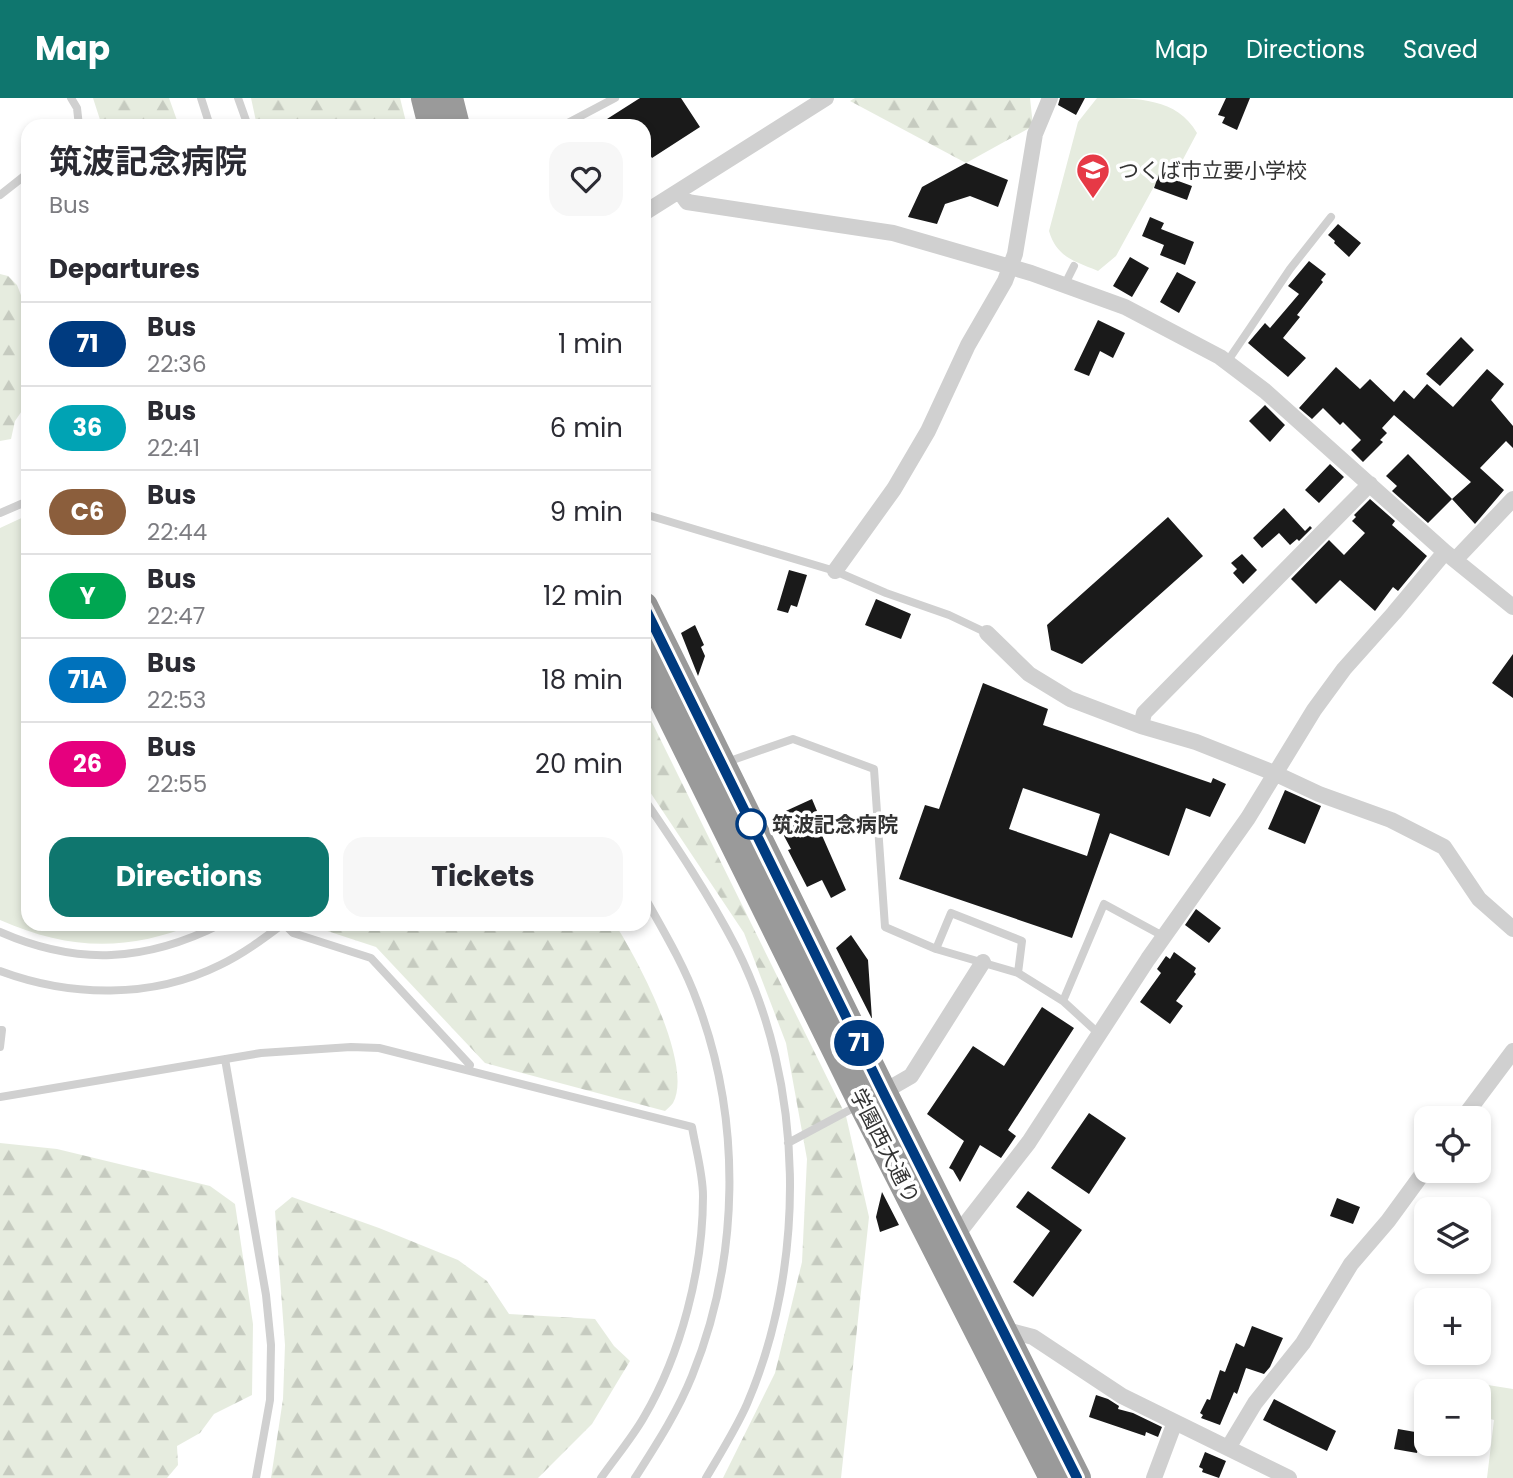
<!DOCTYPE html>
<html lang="en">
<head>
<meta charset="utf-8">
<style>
  :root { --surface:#fff; --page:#f7f7f7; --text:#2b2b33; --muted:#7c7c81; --line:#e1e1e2; --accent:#0f766e }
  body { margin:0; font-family:Poppins,"Noto Sans JP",sans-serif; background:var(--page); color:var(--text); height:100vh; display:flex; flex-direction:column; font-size:26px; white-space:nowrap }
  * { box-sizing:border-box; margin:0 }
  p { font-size:23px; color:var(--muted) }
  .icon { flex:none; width:38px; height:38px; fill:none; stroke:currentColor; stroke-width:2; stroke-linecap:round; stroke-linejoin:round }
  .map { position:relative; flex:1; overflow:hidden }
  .sheet { position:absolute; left:21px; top:21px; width:630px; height:812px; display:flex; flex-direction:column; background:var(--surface); border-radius:21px; box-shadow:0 4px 10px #0003 }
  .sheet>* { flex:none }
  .badge { padding:0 14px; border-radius:23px; font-size:24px; line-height:46px }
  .tools { position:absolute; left:1414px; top:1008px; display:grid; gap:14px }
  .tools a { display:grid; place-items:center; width:77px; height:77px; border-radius:14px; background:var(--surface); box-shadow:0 4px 10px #0003; font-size:35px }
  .map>.badge { position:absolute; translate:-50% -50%; box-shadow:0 0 0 4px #fff }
  h2 { padding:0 28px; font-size:26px; line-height:63px }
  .round { display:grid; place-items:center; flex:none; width:74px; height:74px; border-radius:21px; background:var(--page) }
  .summary { display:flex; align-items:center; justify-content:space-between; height:119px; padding:0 28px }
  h1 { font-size:33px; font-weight:700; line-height:52px }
  .button { display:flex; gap:14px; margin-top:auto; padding:14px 28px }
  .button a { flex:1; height:80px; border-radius:21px; background:var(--accent); color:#fff; font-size:28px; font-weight:700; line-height:80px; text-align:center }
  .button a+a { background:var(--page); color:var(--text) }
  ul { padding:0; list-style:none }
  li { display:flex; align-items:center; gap:21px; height:84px; padding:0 28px; border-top:2px solid var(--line) }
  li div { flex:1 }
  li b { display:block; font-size:26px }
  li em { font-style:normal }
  li .badge { min-width:77px; font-weight:700; text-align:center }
  header { display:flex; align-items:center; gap:42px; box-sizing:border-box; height:98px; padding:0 35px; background:var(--accent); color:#fff }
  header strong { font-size:33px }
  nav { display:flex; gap:38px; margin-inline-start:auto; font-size:24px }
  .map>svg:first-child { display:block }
</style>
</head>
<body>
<header>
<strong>Map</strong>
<nav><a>Map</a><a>Directions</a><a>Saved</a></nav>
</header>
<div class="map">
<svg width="1513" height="1380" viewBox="0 0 1513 1380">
  <defs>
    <pattern id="forest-firs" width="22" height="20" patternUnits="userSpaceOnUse" patternTransform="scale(1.75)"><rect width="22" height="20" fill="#e6ecdf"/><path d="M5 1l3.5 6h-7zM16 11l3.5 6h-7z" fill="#c6cbc0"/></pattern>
  </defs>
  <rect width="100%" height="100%" fill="#fff"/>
  <path fill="#e6ecdf" d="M1097,0C1138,0 1177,0 1197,35L1180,67L1163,72L1116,158L1098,173C1075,163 1057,160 1049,133L1078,24Z
    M28,417V826H195C126,854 68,852 0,822V430Z
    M1469,1284L1513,1291V1380H1487L1494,1322L1479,1318V1293H1468Z"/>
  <path fill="url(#forest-firs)" d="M93,0H169L179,28H102Z
    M251,0H400L407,28H257Z
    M855,0H1030L1033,28L966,65L850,3Z
    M0,176L8,178L17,187L28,215V304L15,323L11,341L0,343Z
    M644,608L846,1018L869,1119L841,1380H723L775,1275L802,1164L807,1061L786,945L744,835L644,685Z
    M306,826H615C637,860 694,967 673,1005C671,1008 668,1010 665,1013L485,965L376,849Z
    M0,1045L57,1051L210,1088L235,1106L253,1226L252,1297L214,1316L200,1335L177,1348L178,1367L167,1380H0Z
    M292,1099L379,1130L458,1162L487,1183L509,1216L595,1221L614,1248L630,1263L592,1326L538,1380H271L283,1301L285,1247L275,1113Z"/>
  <path fill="#1a1a1a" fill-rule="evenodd" d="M640,0H681L700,29L652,60L644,48V28H596Z
    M1060,0H1085L1076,17L1058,7Z
    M1226,0H1250L1237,32L1222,25L1225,19L1218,17Z
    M966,65L1008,82L998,109L970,98L945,106L937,126L908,119L922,89Z
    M1159,76L1192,88L1187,102L1154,90Z
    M1150,119L1164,125L1161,131L1194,144L1185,167L1160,157L1164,147L1142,138Z
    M1338,126L1361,145L1349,159L1334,145L1335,143L1328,137Z
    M1130,159L1149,170L1132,199L1113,188Z
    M1309,163L1326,176L1321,182L1323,184L1297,217L1300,219L1283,240L1306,260L1288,279L1248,245L1265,225L1270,230L1299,196L1288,188Z
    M1177,174L1196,184L1179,215L1160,204Z
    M1098,222L1125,235L1113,260L1100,253L1089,278L1074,272Z
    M1461,239L1474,252L1440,288L1426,276Z
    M1336,269L1360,291L1370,281L1394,304L1404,292L1414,301L1427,286L1453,309L1487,271L1504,286L1491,302L1513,328V350L1506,343L1480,370L1504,392L1475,426L1452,401L1471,384L1394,317L1382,330L1387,335L1380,342L1383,344L1363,364L1351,352L1361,342L1343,324L1340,327L1323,310L1312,321L1299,310Z
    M1265,307L1285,327L1270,344L1249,323Z
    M1408,356L1452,401L1428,425L1392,393L1397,388L1386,378Z
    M1330,366L1344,379L1319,405L1305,392Z
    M1370,401L1395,423L1392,427L1427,458L1398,493L1393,489L1375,513L1340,482L1316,506L1291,481L1329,442L1344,457L1365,435L1352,423L1356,419L1354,417Z
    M1284,410L1305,433L1310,428L1312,430L1299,443L1297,441L1290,447L1279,435L1262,450L1253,440Z
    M1168,419L1203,458L1082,566L1051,552L1047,527Z
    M1242,456L1257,472L1243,486L1233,475L1237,471L1231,465Z
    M789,472L807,477L797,509L791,507L788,515L777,512Z
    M876,501L911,516L901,541L865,527Z
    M695,527L704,547L701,549L705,558L698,578L681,535Z
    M1513,556V600L1492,585Z
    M983,585L1048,611L1043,627L1211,685L1213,680L1226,686L1210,719L1186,710L1169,758L1110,735L1072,840L899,781L925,707L939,711ZM1023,690L1100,716L1087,758L1009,731Z
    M1285,692L1321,708L1305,746L1268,731Z
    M812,701L817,713L814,714L820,725L817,726L846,792L831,800L822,782L807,789L788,752L791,751L783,736L785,735L777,717Z
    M1196,811L1221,830L1209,845L1185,827Z
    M851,837L868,862L872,921L836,850Z
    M1174,854L1196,870L1194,874L1196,876L1176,903L1183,908L1170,926L1140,904L1161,875L1157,871L1166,858L1170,861Z
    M1042,909L1074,930L1008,1032L1016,1038L1001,1060L980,1047L960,1084L953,1072L949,1070L964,1043L927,1016L973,948L1004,968Z
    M1089,1015L1126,1040L1089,1096L1051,1070Z
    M1028,1093L1082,1132L1033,1199L1013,1184L1050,1133L1016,1109Z
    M882,1094L899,1127L880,1134L876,1119Z
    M1337,1100L1360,1109L1353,1126L1330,1118Z
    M1252,1228L1283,1240L1270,1269L1264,1276L1246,1270L1237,1296L1234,1294L1220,1327L1201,1320L1203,1317L1200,1315L1207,1301L1210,1302L1220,1272L1225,1274L1236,1245L1244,1249Z
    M1096,1297L1108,1301L1119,1308L1118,1311L1133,1315L1162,1329L1158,1339L1146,1334L1145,1338L1089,1319Z
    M1274,1301L1336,1333L1327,1353L1263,1322Z
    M1398,1331L1421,1335L1417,1355L1394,1351Z
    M1205,1354L1226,1363L1219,1380L1202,1374L1203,1371L1199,1369Z"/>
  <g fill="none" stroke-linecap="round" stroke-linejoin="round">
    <path stroke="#d0d0d0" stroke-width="8" d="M71,0L77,10L79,28
      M201,0L210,28
      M238,0L248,28
      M562,28L615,0
      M0,97L28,75
      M1064,188L1074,168
      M1227,264L1290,171L1331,119
      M0,415L28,403
      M644,416L835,473L886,495L949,517L987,535
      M727,664L793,641L874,671L885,829L936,851L1018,875L1063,903
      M644,701C677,749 709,797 736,849C805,985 807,1166 747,1306C736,1331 720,1356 706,1380
      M284,826L293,835L371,860L470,967L468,972
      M0,834C77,868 146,864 221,826
      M936,851L951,815L1022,843L1018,875
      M0,873C70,899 152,901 220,867C243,856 263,841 283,826
      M0,932H2L0,949
      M1098,935L1063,903L1104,806L1163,838
      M225,961L266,1197L271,1247L270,1302L256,1380
      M0,999L261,955L351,949L379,950L692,1029C696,1052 703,1076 703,1098C703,1171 681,1256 644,1319C632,1340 615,1360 601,1380
      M788,1045L859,1007
      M635,1380C656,1347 677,1315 692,1278C740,1160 742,1022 697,903C684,867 663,832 644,798"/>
    <path stroke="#d0d0d0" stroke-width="16" d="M680,94L687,104L893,135L1031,175L1125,209L1220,259L1265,293L1445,454L1513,509
      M644,115L826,0
      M1455,462L1513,401
      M835,473L894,391L928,333L968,247L1005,183L1015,156L1035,36L1050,0
      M987,535L1029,576L1070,601L1141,628L1196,644L1274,675L1319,696L1391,722L1444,749L1479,801L1513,831
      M1141,628L1144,615L1370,386
      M878,997L911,978L983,864
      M1463,1020L1513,953
      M953,1142L1029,1044L1148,861L1248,720L1314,612L1344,571L1394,515L1445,454
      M1003,1231L1033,1239L1122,1298L1289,1380
      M1228,1350L1255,1305L1303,1245L1351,1166L1388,1123L1426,1071
      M1154,1380L1175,1324"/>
    <path stroke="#9a9a9a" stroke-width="28" d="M425,0L432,28
      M449,0L456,28
      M644,508L883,994L1077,1380
      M644,564L862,1005L1053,1380"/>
  </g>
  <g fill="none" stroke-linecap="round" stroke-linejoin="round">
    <g stroke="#fff" stroke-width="16">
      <path id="line" d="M644,508L883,994L1077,1380"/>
    </g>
    <use href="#line" stroke="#003b80" stroke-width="10"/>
  </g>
  <defs>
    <g id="school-pin" transform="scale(1.75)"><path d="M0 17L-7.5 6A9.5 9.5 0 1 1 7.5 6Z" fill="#e63946" stroke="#fff"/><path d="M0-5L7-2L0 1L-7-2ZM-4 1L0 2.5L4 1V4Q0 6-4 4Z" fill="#fff"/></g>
  </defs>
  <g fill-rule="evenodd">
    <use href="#school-pin" x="1093" y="72"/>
  </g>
  <circle fill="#fff" stroke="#003b80" stroke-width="3.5" cx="751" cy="726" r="14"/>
  <g text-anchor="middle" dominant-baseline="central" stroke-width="7" stroke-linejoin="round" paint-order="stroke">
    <g font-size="21" fill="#333" stroke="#fff" text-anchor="start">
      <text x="1118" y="72">つくば市立要小学校</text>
    </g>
    <g font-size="21" font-weight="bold" fill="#333" stroke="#fff" text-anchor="start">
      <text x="772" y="726">筑波記念病院</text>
    </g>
    <g font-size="21" fill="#333" stroke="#fff">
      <text transform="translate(885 1048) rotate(63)">学園西大通り</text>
    </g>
  </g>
</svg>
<div class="tools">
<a><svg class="icon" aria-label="locate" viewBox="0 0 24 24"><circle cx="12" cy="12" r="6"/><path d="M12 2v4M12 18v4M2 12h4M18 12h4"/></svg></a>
<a><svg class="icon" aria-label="layers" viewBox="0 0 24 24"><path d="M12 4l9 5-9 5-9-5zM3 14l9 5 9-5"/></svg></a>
<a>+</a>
<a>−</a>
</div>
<b class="badge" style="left:859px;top:945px;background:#003b80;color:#fff">71</b>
<section class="sheet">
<div class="summary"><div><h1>筑波記念病院</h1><p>Bus</p></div><a class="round"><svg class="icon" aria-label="heart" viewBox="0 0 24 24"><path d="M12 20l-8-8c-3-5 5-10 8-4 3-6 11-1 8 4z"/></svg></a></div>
<h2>Departures</h2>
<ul>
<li><span class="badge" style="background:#003b80;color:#fff">71</span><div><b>Bus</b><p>22:36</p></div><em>1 min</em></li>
<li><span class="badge" style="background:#00a3b4;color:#fff">36</span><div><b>Bus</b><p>22:41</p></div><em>6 min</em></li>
<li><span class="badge" style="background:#8b5e3c;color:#fff">C6</span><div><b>Bus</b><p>22:44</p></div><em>9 min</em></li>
<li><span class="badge" style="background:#00a651;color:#fff">Y</span><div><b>Bus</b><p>22:47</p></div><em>12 min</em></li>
<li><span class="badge" style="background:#0072bc;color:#fff">71A</span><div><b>Bus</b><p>22:53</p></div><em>18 min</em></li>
<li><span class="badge" style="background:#e6007e;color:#fff">26</span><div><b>Bus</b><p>22:55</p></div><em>20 min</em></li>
</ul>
<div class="button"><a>Directions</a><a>Tickets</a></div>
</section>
</div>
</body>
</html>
